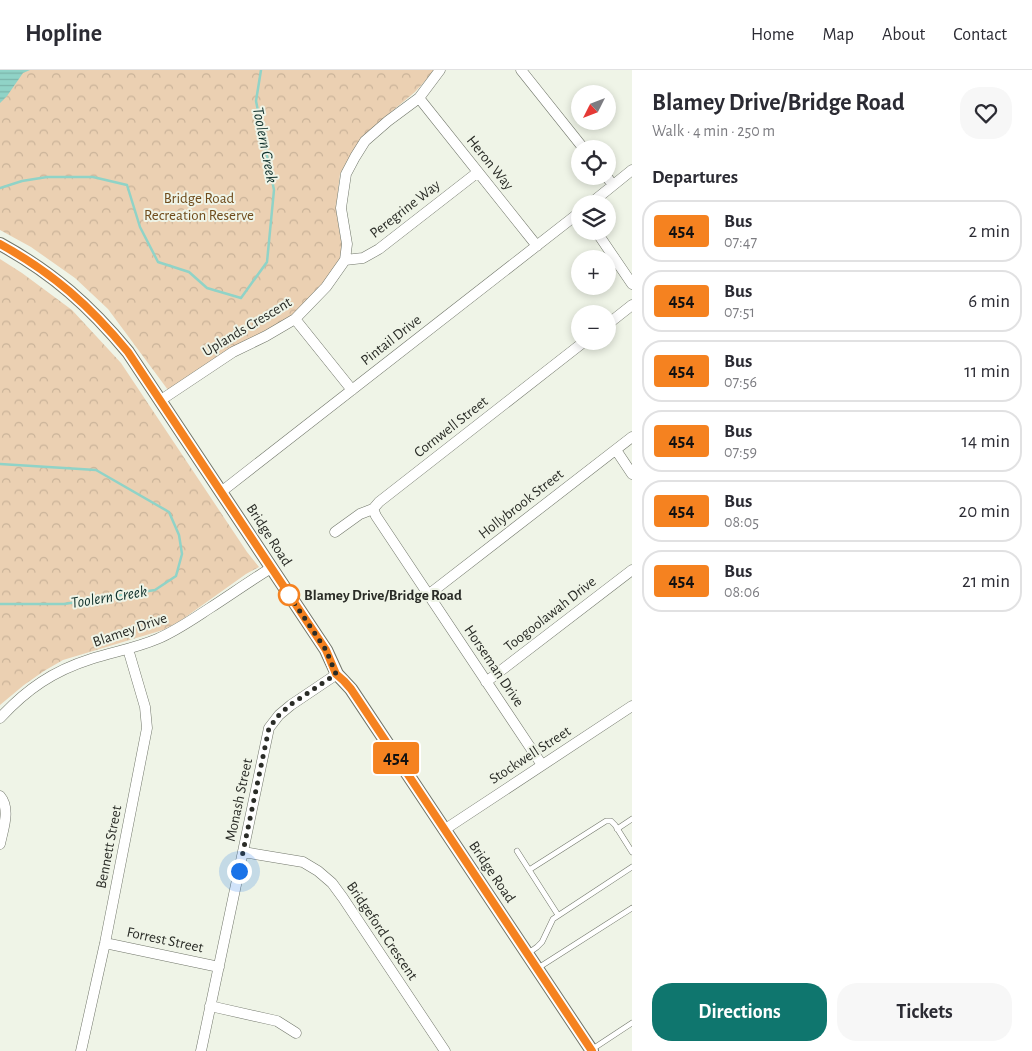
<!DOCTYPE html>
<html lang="en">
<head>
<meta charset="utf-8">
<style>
  :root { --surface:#fff; --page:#f7f7f7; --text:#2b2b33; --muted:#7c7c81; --line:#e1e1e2; --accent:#0f766e }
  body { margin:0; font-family:"Alegreya Sans",sans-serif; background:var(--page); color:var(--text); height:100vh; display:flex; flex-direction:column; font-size:19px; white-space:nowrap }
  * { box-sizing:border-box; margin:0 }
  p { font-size:16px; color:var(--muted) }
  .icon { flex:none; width:28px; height:28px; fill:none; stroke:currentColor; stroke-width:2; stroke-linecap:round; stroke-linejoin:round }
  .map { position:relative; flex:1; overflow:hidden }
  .side { display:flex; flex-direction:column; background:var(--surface); width:400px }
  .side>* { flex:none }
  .badge { padding:0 10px; border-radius:4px; font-size:18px; line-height:32px }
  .needle { width:32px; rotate:228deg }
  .buttons { position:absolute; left:571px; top:15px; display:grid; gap:10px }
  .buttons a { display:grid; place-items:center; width:45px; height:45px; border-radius:50%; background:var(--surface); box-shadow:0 2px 8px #0003; font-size:25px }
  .you { position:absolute; width:25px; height:25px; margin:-12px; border:4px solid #fff; border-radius:50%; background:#1a73e8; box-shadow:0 0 0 8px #1a73e833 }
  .map>.badge { position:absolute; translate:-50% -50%; box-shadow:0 0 0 2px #fff }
  h2 { padding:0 20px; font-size:19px; line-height:45px }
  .round { display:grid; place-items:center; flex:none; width:52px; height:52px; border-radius:20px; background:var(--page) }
  .head { display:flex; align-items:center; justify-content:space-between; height:85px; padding:0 20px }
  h1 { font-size:24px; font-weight:700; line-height:38px }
  .button { display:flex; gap:10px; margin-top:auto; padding:10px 20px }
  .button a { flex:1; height:58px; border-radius:20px; background:var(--accent); color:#fff; font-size:20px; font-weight:700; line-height:58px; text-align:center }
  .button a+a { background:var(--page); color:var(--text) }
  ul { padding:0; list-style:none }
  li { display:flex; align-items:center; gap:15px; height:62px; margin:0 10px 8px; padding:0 10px; border:2px solid var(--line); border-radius:20px }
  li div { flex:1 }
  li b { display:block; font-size:19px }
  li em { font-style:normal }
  li .badge { min-width:55px; font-weight:700; text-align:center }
  header { display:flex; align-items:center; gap:30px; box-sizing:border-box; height:70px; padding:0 25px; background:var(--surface); border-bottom:1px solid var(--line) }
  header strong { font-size:24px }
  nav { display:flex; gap:28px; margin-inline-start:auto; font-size:18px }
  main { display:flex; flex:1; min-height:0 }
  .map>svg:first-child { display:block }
</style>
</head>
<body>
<header>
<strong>Hopline</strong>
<nav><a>Home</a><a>Map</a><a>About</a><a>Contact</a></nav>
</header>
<main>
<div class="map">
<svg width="632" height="981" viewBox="0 0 632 981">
  <defs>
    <pattern id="park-crowns" width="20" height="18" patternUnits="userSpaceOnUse" patternTransform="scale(1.25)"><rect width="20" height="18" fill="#ebd0b2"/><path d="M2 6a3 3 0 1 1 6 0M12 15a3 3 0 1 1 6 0" fill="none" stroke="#cab399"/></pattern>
    <pattern id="water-rules" width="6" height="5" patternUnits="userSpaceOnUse" patternTransform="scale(1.25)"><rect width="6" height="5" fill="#90d3c7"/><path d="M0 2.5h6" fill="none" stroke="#7cb5ab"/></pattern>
  </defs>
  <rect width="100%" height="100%" fill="#eff4e7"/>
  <path fill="url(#park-crowns)" d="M0,0H435L415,22L385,47L363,68L350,86L340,104L336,139L342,176L341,188L323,213L293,245L168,320L108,239L75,208L31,177L0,160Z
    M0,189L22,203L72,240L121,293L247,482L259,497L246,504L180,551L163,560L63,590L44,601L24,615L0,635Z"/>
  <path fill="url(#water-rules)" d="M0,0H30L23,3L7,26L0,33Z"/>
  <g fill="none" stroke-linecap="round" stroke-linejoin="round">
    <path stroke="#90d3c7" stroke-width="2.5" d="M0,118L22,111L47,107H93L127,115L140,157L158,192L189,202L207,218L241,228L267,192L274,120L256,31L261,0
      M0,394L96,400L169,442L179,465L182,484L176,506L155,520L64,534H0"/>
    <g stroke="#71766a" stroke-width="6">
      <path id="service" d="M617,759L632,749
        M517,781L558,845
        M529,800L606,751H611L615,755L632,782
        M527,884L537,877L542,872L553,849L632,797
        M538,898L632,838
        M591,980L632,953"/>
    </g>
    <g stroke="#71766a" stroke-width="11">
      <path id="minor" d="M521,0L584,79
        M419,28L537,176
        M606,106L613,115
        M590,134L632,100
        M596,161L632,214
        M345,190L363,188L379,179L478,102
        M295,249L352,320
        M608,254L632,235
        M161,330L233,282L266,266L295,249L326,217L345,190L347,174L341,138L346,104L355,87L365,71L388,51L419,28L440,0
        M616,380L632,404
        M221,422L580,142
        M373,439L376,446L542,695
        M335,462L360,444L373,439L379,432L585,271
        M428,525L632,367
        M486,612L632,500
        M0,648C27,619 53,601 91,589C113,582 136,578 157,569C176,561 193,549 210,538C230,525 250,511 271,498
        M0,726C11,739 3,759 0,774
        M444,760L632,636
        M243,782L303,792L318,801L332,813L343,828L445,981
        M105,873L219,897
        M210,936L277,951L296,963
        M81,981L105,873L147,658L145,637L128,579
        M201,981L269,658L279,645L291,635L337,604"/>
    </g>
    <g stroke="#71766a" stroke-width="14">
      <path id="tertiary" d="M0,174C53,203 90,236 128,282L326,580L337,604L351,619L592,981"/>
    </g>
    <use href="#service" stroke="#fff" stroke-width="5"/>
    <use href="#minor" stroke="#fff" stroke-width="10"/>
    <use href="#tertiary" stroke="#fff" stroke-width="12"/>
  </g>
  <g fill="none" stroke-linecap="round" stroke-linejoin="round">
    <g stroke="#fff" stroke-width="11">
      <path id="line" d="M0,174C53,203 90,236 128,282L326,580L336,604L344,611L351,619L592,981"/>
    </g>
    <use href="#line" stroke="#f58220" stroke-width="8"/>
    <path stroke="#2a2c27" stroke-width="5" stroke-dasharray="0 9" d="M239,801L269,658L279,645L290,635L336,604L326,580L289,525"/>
  </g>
  <circle fill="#fff" stroke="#f58220" stroke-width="2.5" cx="289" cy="525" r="10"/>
  <g text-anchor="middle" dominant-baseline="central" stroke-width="4" stroke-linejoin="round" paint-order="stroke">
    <g font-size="15" fill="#2a2c27" stroke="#eff4e7">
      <text transform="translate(490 93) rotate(51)">Heron Way</text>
      <text transform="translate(405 139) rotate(-38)">Peregrine Way</text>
      <text transform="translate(247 257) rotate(-31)">Uplands Crescent</text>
      <text transform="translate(391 270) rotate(-38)">Pintail Drive</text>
      <text transform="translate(451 357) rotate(-38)">Cornwell Street</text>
      <text transform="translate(521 434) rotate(-38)">Hollybrook Street</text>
      <text transform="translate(269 465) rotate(57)">Bridge Road</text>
      <text transform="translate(550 544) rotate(-38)">Toogoolawah Drive</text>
      <text transform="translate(130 560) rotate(-19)">Blamey Drive</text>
      <text transform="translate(494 596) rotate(56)">Horseman Drive</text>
      <text transform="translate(530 685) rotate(-33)">Stockwell Street</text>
      <text transform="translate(239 730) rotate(-78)">Monash Street</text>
      <text transform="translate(109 777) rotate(-79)">Bennett Street</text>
      <text transform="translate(492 802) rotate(56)">Bridge Road</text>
      <text transform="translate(382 861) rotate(56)">Bridgeford Crescent</text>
      <text transform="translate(165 870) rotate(12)">Forrest Street</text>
    </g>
    <g font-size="15" fill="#6f4b1b" stroke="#eff4e7">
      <text x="199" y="128">Bridge Road<tspan x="199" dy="17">Recreation Reserve</tspan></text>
    </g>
    <g font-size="15" font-weight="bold" fill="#2a2c27" stroke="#eff4e7" text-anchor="start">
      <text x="304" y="525">Blamey Drive/Bridge Road</text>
    </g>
    <g font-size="16" font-style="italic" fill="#10312c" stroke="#eff4e7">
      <text transform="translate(265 75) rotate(79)">Toolern Creek</text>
      <text transform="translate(109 527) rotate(-9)">Toolern Creek</text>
    </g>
  </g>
</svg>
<div class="buttons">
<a><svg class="needle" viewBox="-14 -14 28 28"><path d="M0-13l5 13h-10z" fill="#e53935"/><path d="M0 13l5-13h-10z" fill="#7c7c81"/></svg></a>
<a><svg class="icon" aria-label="locate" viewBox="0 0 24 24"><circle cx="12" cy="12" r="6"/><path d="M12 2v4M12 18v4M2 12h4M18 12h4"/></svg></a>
<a><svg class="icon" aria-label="layers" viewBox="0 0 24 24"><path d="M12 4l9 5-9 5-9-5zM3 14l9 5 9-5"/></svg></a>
<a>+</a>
<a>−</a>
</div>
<div class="you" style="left:239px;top:801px"></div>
<b class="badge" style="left:396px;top:688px;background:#f58220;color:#111">454</b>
</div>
<section class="side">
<div class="head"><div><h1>Blamey Drive/Bridge Road</h1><p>Walk · 4 min · 250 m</p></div><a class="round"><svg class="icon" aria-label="heart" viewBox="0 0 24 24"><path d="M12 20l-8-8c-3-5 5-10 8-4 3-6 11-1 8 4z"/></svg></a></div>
<h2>Departures</h2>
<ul>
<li><span class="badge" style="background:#f58220;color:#111">454</span><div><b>Bus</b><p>07:47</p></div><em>2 min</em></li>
<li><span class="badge" style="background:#f58220;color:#111">454</span><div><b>Bus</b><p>07:51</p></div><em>6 min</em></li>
<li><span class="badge" style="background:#f58220;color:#111">454</span><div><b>Bus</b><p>07:56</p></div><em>11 min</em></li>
<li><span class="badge" style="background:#f58220;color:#111">454</span><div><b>Bus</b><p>07:59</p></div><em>14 min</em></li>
<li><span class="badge" style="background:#f58220;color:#111">454</span><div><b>Bus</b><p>08:05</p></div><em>20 min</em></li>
<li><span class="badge" style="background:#f58220;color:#111">454</span><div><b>Bus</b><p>08:06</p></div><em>21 min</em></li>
</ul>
<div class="button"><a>Directions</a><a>Tickets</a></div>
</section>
</main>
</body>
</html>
